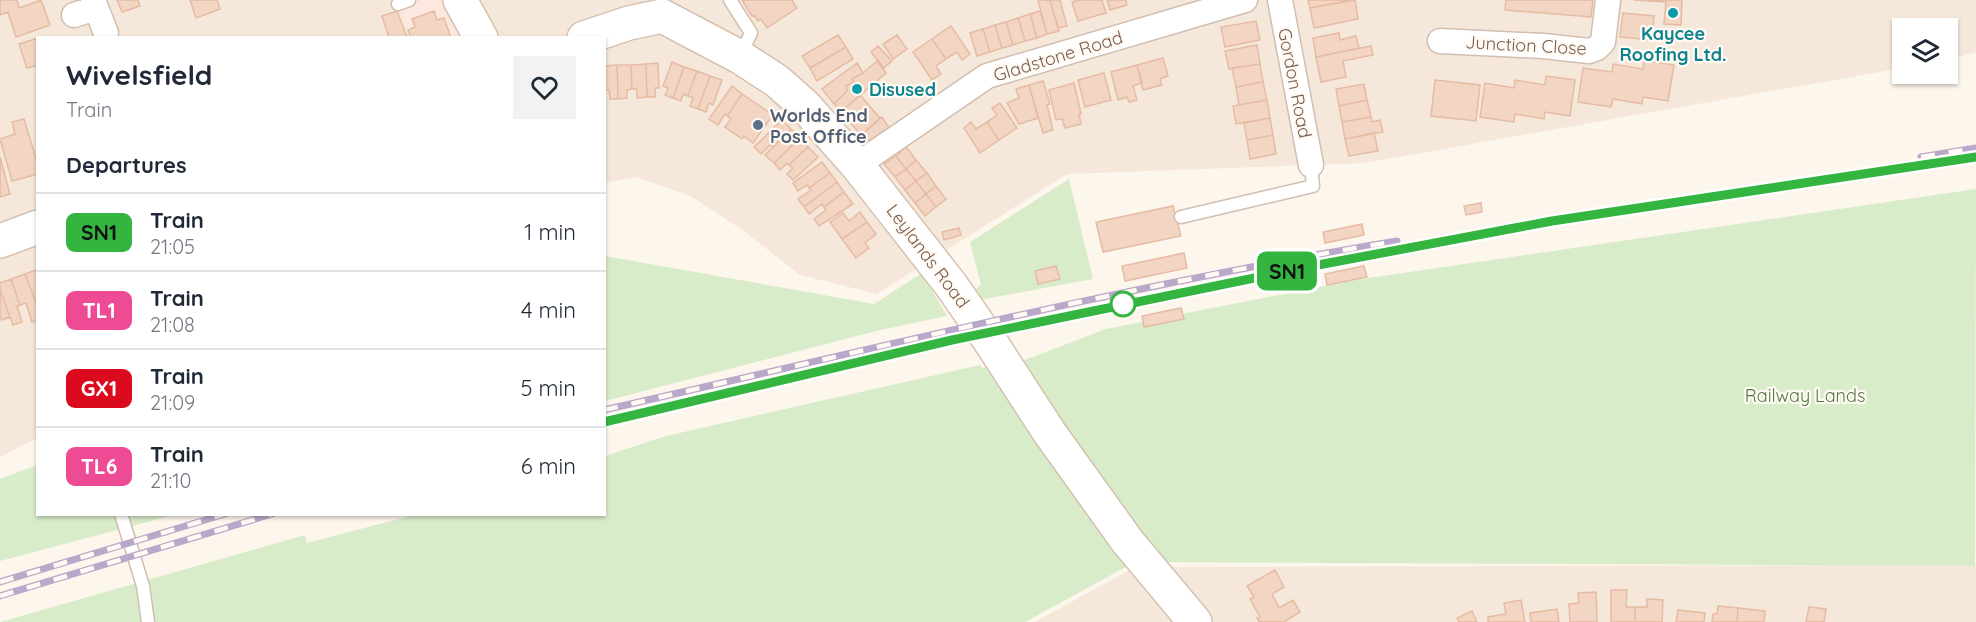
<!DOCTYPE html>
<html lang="en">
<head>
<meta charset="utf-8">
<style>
  :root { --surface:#fff; --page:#f2f2f3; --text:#1f2937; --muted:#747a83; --line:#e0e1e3 }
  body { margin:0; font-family:Quicksand,sans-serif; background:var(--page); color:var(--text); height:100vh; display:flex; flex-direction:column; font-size:22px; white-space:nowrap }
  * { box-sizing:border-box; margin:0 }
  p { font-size:20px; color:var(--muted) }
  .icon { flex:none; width:33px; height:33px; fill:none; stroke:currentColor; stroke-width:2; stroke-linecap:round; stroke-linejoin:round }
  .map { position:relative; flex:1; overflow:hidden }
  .side { position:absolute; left:36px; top:36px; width:570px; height:480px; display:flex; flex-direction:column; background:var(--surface); border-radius:0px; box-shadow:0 2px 4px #0004 }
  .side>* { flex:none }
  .badge { padding:0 12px; border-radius:9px; font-size:21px; line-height:39px }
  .controls { position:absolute; left:1892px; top:18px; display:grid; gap:12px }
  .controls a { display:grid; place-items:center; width:66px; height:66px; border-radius:0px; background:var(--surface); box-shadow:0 2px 4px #0004; font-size:30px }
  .map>.badge { position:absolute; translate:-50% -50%; box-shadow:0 0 0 3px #fff }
  h2 { padding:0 30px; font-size:22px; line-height:54px }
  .round { display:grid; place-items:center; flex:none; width:63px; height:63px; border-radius:0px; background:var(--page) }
  .headline { display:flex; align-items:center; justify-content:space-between; height:102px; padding:0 30px }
  h1 { font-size:28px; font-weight:700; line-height:45px }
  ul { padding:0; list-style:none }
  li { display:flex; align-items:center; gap:18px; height:78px; padding:0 30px; border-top:2px solid var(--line) }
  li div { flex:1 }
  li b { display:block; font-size:22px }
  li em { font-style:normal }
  li .badge { min-width:66px; font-weight:700; text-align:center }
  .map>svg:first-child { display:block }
</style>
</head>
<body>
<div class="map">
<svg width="1976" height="622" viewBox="0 0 1976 622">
  <rect width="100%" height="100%" fill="#fdf6ec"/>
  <path fill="#f5e8da" d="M0,0H1976V53L1947,59V28H1902V68L1364,163L1067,174L877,294L800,275L741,229L690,196L636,177L605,183L604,38H38L37,438L0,457Z
    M1976,565V622H1035L1135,567Z"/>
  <path fill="#fde8e0" d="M423,0H440L452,25L455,37H411L400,9Z"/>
  <path fill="#d8ecc9" d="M1069,179L1093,279L979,300L973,291L981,285L970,242Z
    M1976,189L1975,566L1135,562L1025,622H0L305,535L307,543L414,515L604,514L605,456L666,436L980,365L982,368L1022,361L1106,329L1355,280Z
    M605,256L874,304L922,273L947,316L880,330L605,401Z
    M37,465L38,514L174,515L0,561V479Z"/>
  <path fill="#f3d5c3" stroke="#e6bba3" stroke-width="1.5" d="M0,0H17L19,8L41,0L50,25L16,37L8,12L0,15Z
    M117,0H138L140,6L122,12Z
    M190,0H217L220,9L196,18Z
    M742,0H792L797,8L767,28L761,19L758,21L754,15L752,16Z
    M1038,0H1050L1059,31L1047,34Z
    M1050,0H1060L1067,26L1058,28Z
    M1080,0H1102L1106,13L1078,21L1072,2Z
    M1107,0H1126L1127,5L1110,10Z
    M1308,0H1352L1310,8Z
    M1355,0L1358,19L1314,28L1310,8Z
    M1506,0H1593L1591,17L1505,10Z
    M1634,0H1682L1681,25L1664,24L1666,2Z
    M397,11L405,32L408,38H389L382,16Z
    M434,11L437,20L444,18L451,38H411L408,30L415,27L412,19Z
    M1040,11L1047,34L1037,38L1030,14Z
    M1623,13L1654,16L1652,40L1620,37Z
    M1030,14L1037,38L1025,41L1018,18Z
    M1018,18L1025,41L1013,45L1006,22Z
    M1256,21L1260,40L1225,47L1221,27Z
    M1006,22L1013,45L1002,48L995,25Z
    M995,25L1002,48L990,52L983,29Z
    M951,26L970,54L962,60L957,52L946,59L932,39Z
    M983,29L990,52L977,56L970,33Z
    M1339,33L1340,40L1356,36L1359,48L1316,57L1313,38Z
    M838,35L846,47L810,68L802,56Z
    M897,35L907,49L893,59L883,44Z
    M38,38V65L27,68L19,44Z
    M932,39L946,59L936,66L941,74L932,80L913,52Z
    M1257,45L1260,64L1229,69L1225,51Z
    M878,46L892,61L884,68L871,52Z
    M1371,46L1373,55L1343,61L1346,77L1321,82L1316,57Z
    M846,47L853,59L817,81L810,68Z
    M1163,58L1168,76L1160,79L1162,85L1143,90L1137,65Z
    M1644,60L1674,65L1668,101L1643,97L1642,104L1613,99L1611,107L1578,102L1583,68L1612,72L1613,64L1643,69Z
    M877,61L886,73L841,112L834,104L847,91L846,86L854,82L852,79L863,73Z
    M672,62L684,67L673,98L665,95L668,88L663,86Z
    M658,63L659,88H655V97H647L646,64Z
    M857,63L863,73L852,79L854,82L846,86L847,91L834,104L822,89Z
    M646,64L647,97L637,98V89H632L631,65Z
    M1260,64L1263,82L1236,87L1232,68Z
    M617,65L618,99H610L609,90H605L604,66Z
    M617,65H631L632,89L627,90V98L618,99Z
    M1137,65L1142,83L1133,86L1137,100L1129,102L1127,97L1118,100L1111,72Z
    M684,67L697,71L688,96L683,94L681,101L673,98Z
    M697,71L710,76L698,109L690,106L693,98L688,96Z
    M1104,73L1111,100L1085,107L1078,80Z
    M710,76L722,80L713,105L709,103L706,112L698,109Z
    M1546,76L1575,80L1570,116L1545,112L1544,119L1515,114L1514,122L1480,117L1485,83L1514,88L1515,80L1545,85Z
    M1435,80L1480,85L1476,121L1431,116Z
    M1043,81L1050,104L1047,105L1053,130L1043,133L1029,85Z
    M1263,82L1267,100L1239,105L1236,87Z
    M1074,83L1081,114H1079L1081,124L1065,128L1062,119L1056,120L1049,90Z
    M1364,84L1367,100L1339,106L1336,89Z
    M1029,85L1038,118L1019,124L1007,103L1019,98L1016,89Z
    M732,86L742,94L727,116L725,114L718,125L709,119Z
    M742,94L773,115L753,143L744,136L742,139L725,127L731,119L727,116Z
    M860,95L880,118L861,135L841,112Z
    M1267,100L1270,118L1236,124L1233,106Z
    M1367,100L1371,117L1342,122L1339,106Z
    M1000,103L1017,128L999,140L987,122L997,115L992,108Z
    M882,117L889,128L869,141L863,134Z
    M1371,117L1372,122L1380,120L1383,132L1345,139L1342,122Z
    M1270,118L1273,135L1247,140L1244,123Z
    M24,119L38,165V174L12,181L0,139L15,134L12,122Z
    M782,120L791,129L773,147L770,145L761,154L754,147Z
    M971,122L976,129L987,122L999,140L980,153L964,128Z
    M791,129L800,138L774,163L765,155Z
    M1374,133L1378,151L1349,156L1345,139Z
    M1273,135L1276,154L1250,159L1247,140Z
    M800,138L808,147L789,165L787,163L780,170L774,163Z
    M808,147L818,157L793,180L787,174L793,168L789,165Z
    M906,147L916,160L906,169L896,156Z
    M896,156L906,169L895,177L884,164Z
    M0,157L10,194L0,197Z
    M916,160L927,173L916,181L906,169Z
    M822,162L830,173L809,188L807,185L798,191L793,183Z
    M906,169L916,181L905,190L895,177Z
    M830,173L837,182L804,207L798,199L811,190L809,188Z
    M927,173L936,186L926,194L916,181Z
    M916,181L926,194L915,203L905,190Z
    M837,182L844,192L824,207L822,204L809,214L804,207Z
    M936,186L946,199L936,207L926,194Z
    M844,192L853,204L819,226L814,219L826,210L824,207Z
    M926,194L936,207L925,216L915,203Z
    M1481,203L1482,212L1466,215L1464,206Z
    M1173,206L1181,236L1103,252L1096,222Z
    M860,212L867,222L842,239L830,222L843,213L849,221Z
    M867,222L876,234L865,243L869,248L856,258L842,239Z
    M1362,224L1364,235L1325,243L1323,232Z
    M959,228L961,235L944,240L942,232Z
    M1184,253L1187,268L1125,281L1122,266Z
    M1056,266L1060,279L1038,284L1035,271Z
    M1364,266L1367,277L1327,285L1325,274Z
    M38,269V308L25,274Z
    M25,274L38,308V320L32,322L26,303L20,305L11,279Z
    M11,279L20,305L17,306L22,322L13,325L0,290V283Z
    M0,290L10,317L2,320L0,316Z
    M1181,308L1184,319L1144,327L1142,316Z
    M1275,570L1284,587L1272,594L1279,608L1293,600L1300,612L1284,622H1260L1257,618L1260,617L1250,599L1254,597L1247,586Z
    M1611,590H1627L1626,607H1635V622H1611Z
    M1596,592L1597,622H1570L1569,604L1579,603L1578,593Z
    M1647,599L1663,600L1662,622H1635V607H1647Z
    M1521,600L1525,622H1488V617L1506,614L1504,603Z
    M1718,606L1738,608L1737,622H1712L1713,614H1717Z
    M1809,607L1826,609L1824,622H1806Z
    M1738,608L1765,611L1764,622H1737Z
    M1557,609L1559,622H1531L1530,613Z
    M1678,610L1705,613L1704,622H1676Z
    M1472,611L1477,622H1459L1457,618Z"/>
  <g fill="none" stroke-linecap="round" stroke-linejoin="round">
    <g stroke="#d1beb0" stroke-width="15">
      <path id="lane" d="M730,0L751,33L740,56
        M398,4L409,0
        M1181,217L1313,186L1311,165
        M121,514L143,586L148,622"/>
    </g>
    <g stroke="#d1beb0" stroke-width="27">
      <path id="street" d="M93,0L106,33
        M1280,0L1311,165
        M74,15L96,8
        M1440,41L1543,46L1589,51L1597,48L1603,42L1608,0
        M857,165L987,76L1245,0"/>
    </g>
    <g stroke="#d6c0b0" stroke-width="36">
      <path id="secondary" d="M460,0L481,38
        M662,16L740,57L777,81L804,105L857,165L951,285L992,344L1049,432L1128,542L1195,622
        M584,38L629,23L662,16
        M0,241L38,227"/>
    </g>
    <use href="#lane" stroke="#fff" stroke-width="12"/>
    <use href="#street" stroke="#fff" stroke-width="24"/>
    <use href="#secondary" stroke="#fff" stroke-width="33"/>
    <g stroke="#b9a8c9" stroke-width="7">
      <path id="rail" d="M1921,157L1976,148
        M604,410C868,350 1130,285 1397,241
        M604,422C919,348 1234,274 1552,221C1693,197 1835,178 1976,157
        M0,582L225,514
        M0,596L272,514"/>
    </g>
    <use href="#rail" stroke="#fffaf3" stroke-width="4.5" stroke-dasharray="14" stroke-linecap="butt"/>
  </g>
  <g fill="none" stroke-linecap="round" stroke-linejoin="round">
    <g stroke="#fff" stroke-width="14">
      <path id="line" d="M604,422L952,340L1318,265L1552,221L1976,157"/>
    </g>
    <use href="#line" stroke="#33b540" stroke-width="9"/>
  </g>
  <g fill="#0f9aa8" stroke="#fffaf3" stroke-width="2">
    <circle cx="1673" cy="13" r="6"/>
    <circle cx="857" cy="89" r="6"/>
  </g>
  <circle fill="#5c6f8a" stroke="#fffaf3" stroke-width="2" cx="758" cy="125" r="6"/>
  <circle fill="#fff" stroke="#33b540" stroke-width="3" cx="1123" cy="304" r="12"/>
  <g text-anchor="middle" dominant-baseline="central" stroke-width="4.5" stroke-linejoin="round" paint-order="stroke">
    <g font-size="18" font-weight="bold" fill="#0d838f" stroke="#fffaf3">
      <text x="1673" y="33">Kaycee<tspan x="1673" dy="21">Roofing Ltd.</tspan></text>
      <text x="869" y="89" text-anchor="start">Disused</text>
    </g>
    <g font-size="18" fill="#7a5c4d" stroke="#fffaf3">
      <text transform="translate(1526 45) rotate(3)">Junction Close</text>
      <text transform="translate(1058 56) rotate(-17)">Gladstone Road</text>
      <text transform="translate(1295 83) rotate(79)">Gordon Road</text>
      <text transform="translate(928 256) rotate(53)">Leylands Road</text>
    </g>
    <g font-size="18" font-weight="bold" fill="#4e5e75" stroke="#fffaf3" text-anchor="start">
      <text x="770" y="115">Worlds End<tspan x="770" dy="21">Post Office</tspan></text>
    </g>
    <g font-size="18" fill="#537a41" stroke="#fffaf3">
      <text x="1805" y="395">Railway Lands</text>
    </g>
  </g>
</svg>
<div class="controls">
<a><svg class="icon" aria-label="layers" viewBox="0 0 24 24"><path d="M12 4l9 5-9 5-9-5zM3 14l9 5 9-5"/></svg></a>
</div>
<b class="badge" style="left:1287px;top:271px;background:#33b540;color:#111">SN1</b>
<section class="side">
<div class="headline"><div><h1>Wivelsfield</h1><p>Train</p></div><a class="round"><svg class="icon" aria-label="heart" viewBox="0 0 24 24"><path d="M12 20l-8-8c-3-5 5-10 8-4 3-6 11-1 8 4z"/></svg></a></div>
<h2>Departures</h2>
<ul>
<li><span class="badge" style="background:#33b540;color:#111">SN1</span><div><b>Train</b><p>21:05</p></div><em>1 min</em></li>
<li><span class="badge" style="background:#ee4b95;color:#fff">TL1</span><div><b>Train</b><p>21:08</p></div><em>4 min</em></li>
<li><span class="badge" style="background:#dc0a1e;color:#fff">GX1</span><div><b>Train</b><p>21:09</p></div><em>5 min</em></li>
<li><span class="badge" style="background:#ee4b95;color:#fff">TL6</span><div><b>Train</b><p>21:10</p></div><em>6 min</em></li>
</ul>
</section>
</div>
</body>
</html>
